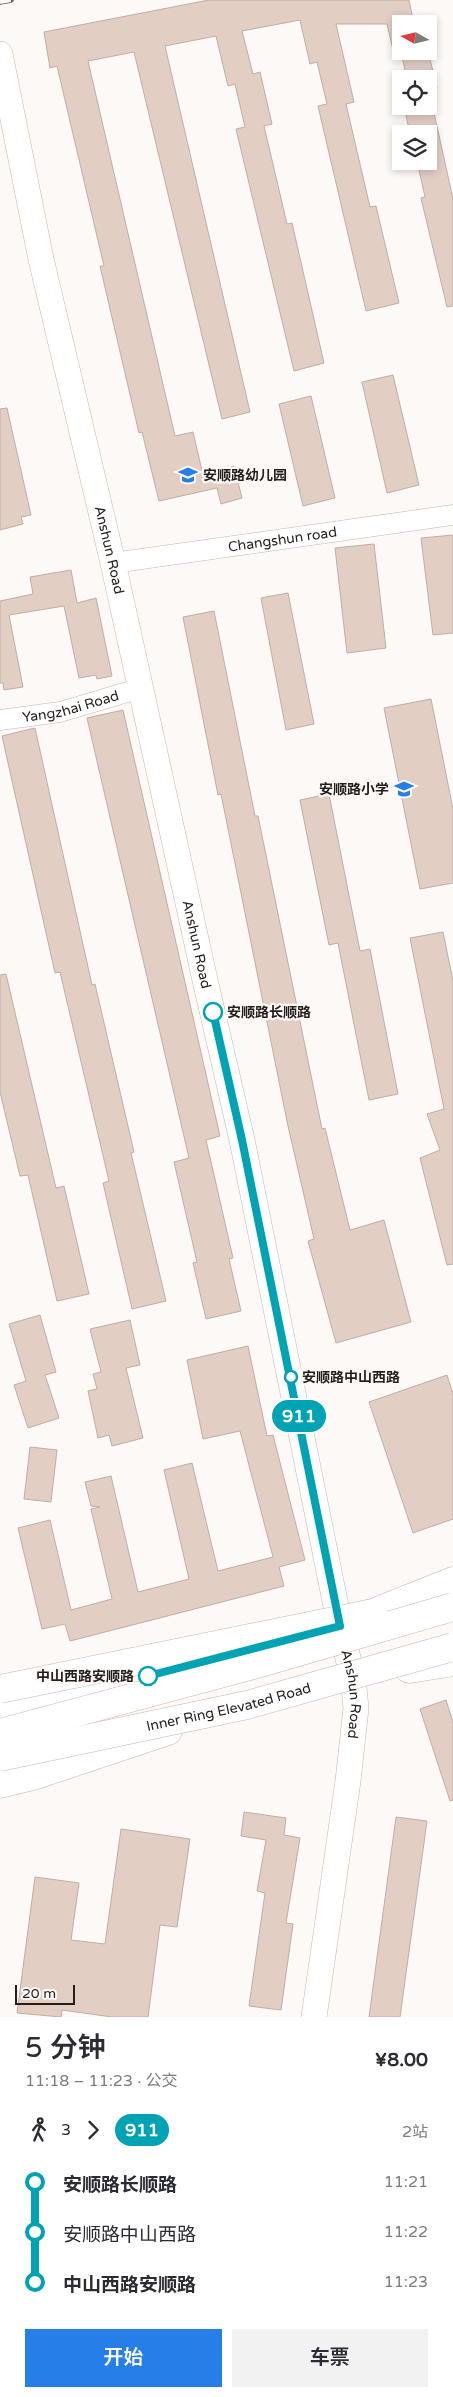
<!DOCTYPE html>
<html lang="zh">
<head>
<meta charset="utf-8">
<style>
  :root { --surface:#fff; --page:#f2f2f3; --text:#2b2b33; --muted:#7c7c81; --accent:#267ee8 }
  body { margin:0; font-family:"Varela Round","Noto Sans SC",sans-serif; background:var(--page); color:var(--text); height:100vh; display:flex; flex-direction:column; font-size:19px; white-space:nowrap }
  * { box-sizing:border-box; margin:0 }
  p { font-size:16px; color:var(--muted) }
  .icon { flex:none; width:28px; height:28px; fill:none; stroke:currentColor; stroke-width:2; stroke-linecap:round; stroke-linejoin:round }
  .map { position:relative; height:2017px; overflow:hidden }
  .side { display:flex; flex-direction:column; background:var(--surface); flex:1 }
  .side>* { flex:none }
  .badge { padding:0 10px; border-radius:16px; font-size:18px; line-height:32px }
  .needle { width:32px; rotate:278deg }
  .tools { position:absolute; left:392px; top:15px; display:grid; gap:10px }
  .tools a { display:grid; place-items:center; width:45px; height:45px; border-radius:0px; background:var(--surface); box-shadow:0 2px 8px #0003; font-size:25px }
  .scale { position:absolute; left:15px; bottom:12px; width:60px; box-sizing:border-box; padding-left:5px; border:2px solid #251e1a; border-top:0; font-size:14px; line-height:18px; white-space:nowrap; color:#251e1a; -webkit-text-stroke:4px #fdf9f7; paint-order:stroke }
  .map>.badge { position:absolute; translate:-50% -50%; box-shadow:0 0 0 2px #fff }
  .legs { display:flex; align-items:center; gap:8px; height:55px; padding:0 25px; font-size:16px }
  .legs p { margin-inline-start:auto }
  .head { display:flex; align-items:center; justify-content:space-between; height:85px; padding:0 25px }
  h1 { font-size:28px; font-weight:600; line-height:38px }
  .cta { display:flex; gap:10px; margin-top:auto; padding:10px 25px }
  .cta a { flex:1; height:58px; border-radius:0px; background:var(--accent); color:#fff; font-size:20px; font-weight:600; line-height:58px; text-align:center }
  .cta a+a { background:var(--page); color:var(--text) }
  ul { padding:0 25px; list-style:none }
  li { display:flex; align-items:center; gap:18px; height:50px; font-size:19px }
  li i { display:grid; place-items:center; width:8px; height:100%; margin:0 6px; background:currentColor }
  li i::after { content:''; width:12px; height:12px; margin:-6px; border:4px solid; border-radius:50%; background:var(--surface) }
  li p { margin-inline-start:auto }
  li:first-child i { background:linear-gradient(#0000 50%,currentColor 0) }
  li:last-child i { background:linear-gradient(currentColor 50%,#0000 0) }
  .map>svg:first-child { display:block }
</style>
</head>
<body>
<div class="map">
<svg width="453" height="2017" viewBox="0 0 453 2017">
  <rect width="100%" height="100%" fill="#fdf9f7"/>
  <path fill="#e3cec4" stroke="#c1ada4" d="M209,0H409L414,24H401V51H428L437,88L429,90L453,199V306L447,307L421,198L425,197L417,161H429V134H410L404,106H429V79H407L400,48L393,50L387,24H336L354,102L346,104L370,207L376,206L399,303L366,311L318,106L327,104L317,62L310,64L300,20L242,31L253,74L260,72L272,124L264,126L287,224L292,223L324,363L294,371L236,129L245,127L235,84L228,86L216,36L165,46L250,412L222,419L134,52L88,61L175,436L193,432L203,475L234,466L242,498L221,504L217,488L159,501L142,432L139,433L100,266H104L57,66L50,68L44,32Z
    M393,375L419,485L387,493L362,382Z
    M311,396L335,498L303,506L279,404Z
    M7,408L31,515L21,517L23,524L0,530V409Z
    M453,535V633L433,635L421,538Z
    M374,544L386,648L347,653L335,548Z
    M71,570L77,603L96,598L112,676L97,679L96,675L79,678L64,606L9,615L23,687L4,690L3,683H0V601L33,594L30,577Z
    M288,593L314,724L286,730L261,598Z
    M214,611L255,816H258L322,1129L325,1128L350,1230L384,1220L411,1322L336,1343L308,1241L314,1239L288,1126L221,794L218,795L183,617Z
    M431,699L453,809V883L420,889L384,708Z
    M123,710L220,1136L206,1140L233,1258L229,1259L241,1311L206,1319L193,1263L197,1262L174,1162L189,1158L87,718Z
    M35,728L92,985L95,984L134,1152L131,1153L166,1301L132,1309L103,1183L109,1181L60,972L55,973L2,736Z
    M329,794L360,951L370,949L398,1094L369,1100L338,943L329,945L300,800Z
    M443,932L453,981V1264L447,1265L420,1158L440,1150L427,1114L444,1109L410,938Z
    M6,974L56,1188L64,1186L89,1294L57,1301L28,1175L20,1176L0,1092V975Z
    M40,1315L56,1372L45,1375L59,1418L28,1428L14,1385L26,1381L9,1324Z
    M130,1320L140,1365L126,1368L143,1438L112,1446L109,1435L98,1438L88,1391L97,1389L93,1374L101,1372L90,1329Z
    M248,1346L267,1436L273,1435L305,1560L279,1567L284,1586L70,1641L65,1624L42,1629L18,1528L50,1520L71,1610L112,1599L91,1509L100,1507L91,1506L85,1482L111,1476L138,1592L189,1579L164,1470L192,1463L218,1571L273,1557L240,1431L203,1439L187,1360Z
    M447,1375L453,1394V1519L413,1533L369,1402Z
    M30,1447L57,1450L51,1502L24,1499Z
    M446,1700L453,1722V1800L450,1801L420,1709Z
    M244,1812L286,1818L284,1835L300,1838L286,1923L293,1924L281,2010L249,2006L265,1893L257,1891L266,1840L241,1836Z
    M396,1817L427,1821L400,2017H369Z
    M121,1829L190,1839L177,1927L160,1925L148,2017H112L62,2010L61,2017L17,2013L35,1877L79,1883L71,1940L105,1944Z"/>
  <g fill="none" stroke-linecap="round" stroke-linejoin="round">
    <g stroke="#c9b5ac" stroke-width="21">
      <g id="minor">
        <path id="s1" d="M113,563L453,515"/>
        <path id="s2" d="M0,720L60,712L141,688"/>
      </g>
    </g>
    <g stroke="#c9b5ac" stroke-width="26">
      <g id="tertiary">
        <path id="s3" d="M0,54L41,259L113,563L205,980L242,1140L340,1626L353,1678L356,1708L348,1781L314,2017"/>
      </g>
    </g>
    <g stroke="#c9b5ac" stroke-width="29">
      <path id="primary" d="M350,1622L453,1581
        M409,1669L453,1662
        M0,1709L144,1677L236,1653"/>
    </g>
    <g stroke="#c9b5ac" stroke-width="29">
      <path id="trunk" d="M0,1784L33,1776L168,1731"/>
    </g>
    <use href="#minor" stroke="#fff" stroke-width="20"/>
    <use href="#tertiary" stroke="#fff" stroke-width="25"/>
    <use href="#primary" stroke="#fff" stroke-width="28"/>
    <use href="#trunk" stroke="#fff" stroke-width="28"/>
    <g stroke="#66605d" stroke-width="5.5">
      <path id="rail" d="M0,2L11,0"/>
    </g>
    <use href="#rail" stroke="#fdf9f7" stroke-width="4" stroke-dasharray="11" stroke-linecap="butt"/>
    <g stroke="#c9b5ac" stroke-width="29" stroke-linecap="butt">
      <g id="trunk-bridge">
        <path d="M0,1689L373,1613"/>
        <path d="M0,1733L264,1662L453,1607"/>
        <path id="s4" d="M0,1757L247,1705L453,1647"/>
      </g>
    </g>
    <use href="#trunk-bridge" stroke="#fff" stroke-width="28"/>
  </g>
  <g fill="none" stroke-linecap="round" stroke-linejoin="round">
    <g stroke="#fff" stroke-width="11">
      <path id="line-1" d="M148,1676L340,1626L242,1140L213,1012"/>
    </g>
    <use href="#line-1" stroke="#00a3b4" stroke-width="8"/>
  </g>
  <defs>
    <g id="school-bare" transform="scale(1.5)"><path d="M0-5L7-2L0 1L-7-2ZM-4 1L0 2.5L4 1V4Q0 6-4 4Z" fill="#267ee8" stroke="#fdf9f7" stroke-width="2.5" paint-order="stroke"/></g>
  </defs>
  <g fill-rule="evenodd">
    <use href="#school-bare" x="188" y="475"/>
    <use href="#school-bare" x="404" y="789"/>
  </g>
  <g fill="#fff" stroke="#00a3b4" stroke-width="2.5">
    <circle cx="213" cy="1012" r="9"/>
    <circle cx="291" cy="1377" r="6"/>
    <circle cx="148" cy="1676" r="9"/>
  </g>
  <g text-anchor="middle" dominant-baseline="central" stroke-width="4.5" stroke-linejoin="round" paint-order="stroke">
    <g font-size="14" font-weight="bold" fill="#251e1a" stroke="#fdf9f7" text-anchor="start">
      <text x="203" y="475">安顺路幼儿园</text>
      <text x="389" y="789" text-anchor="end">安顺路小学</text>
    </g>
    <g font-size="14" fill="#251e1a" stroke="#fdf9f7">
      <text stroke="none"><textPath href="#s1" startOffset="171">Changshun road</textPath></text>
      <text stroke="none"><textPath href="#s3" startOffset="508">Anshun Road</textPath></text>
      <text stroke="none"><textPath href="#s2" startOffset="72">Yangzhai Road</textPath></text>
      <text stroke="none"><textPath href="#s3" startOffset="912">Anshun Road</textPath></text>
      <text stroke="none"><textPath href="#s3" startOffset="1678">Anshun Road</textPath></text>
      <text stroke="none"><textPath href="#s4" startOffset="234">Inner Ring Elevated Road</textPath></text>
    </g>
    <g font-size="14" font-weight="bold" fill="#251e1a" stroke="#fdf9f7" text-anchor="start">
      <text x="227" y="1012">安顺路长顺路</text>
      <text x="302" y="1377">安顺路中山西路</text>
      <text x="134" y="1676" text-anchor="end">中山西路安顺路</text>
    </g>
  </g>
</svg>
<div class="tools">
<a><svg class="needle" viewBox="-14 -14 28 28"><path d="M0-13l5 13h-10z" fill="#e53935"/><path d="M0 13l5-13h-10z" fill="#7c7c81"/></svg></a>
<a><svg class="icon" aria-label="locate" viewBox="0 0 24 24"><circle cx="12" cy="12" r="6"/><path d="M12 2v4M12 18v4M2 12h4M18 12h4"/></svg></a>
<a><svg class="icon" aria-label="layers" viewBox="0 0 24 24"><path d="M12 4l9 5-9 5-9-5zM3 14l9 5 9-5"/></svg></a>
</div>
<div class="scale">20 m</div>
<b class="badge" style="left:299px;top:1416px;background:#00a3b4;color:#fff">911</b>
</div>
<section class="side">
<div class="head"><div><h1>5 分钟</h1><p>11:18 – 11:23 · 公交</p></div><b>¥8.00</b></div>
<div class="legs"><svg class="icon" aria-label="walk" viewBox="0 0 24 24"><circle cx="13" cy="4" r="2"/><path d="M13 8l-2 6 4 7M11 14l-3 7M7 12l3-4h3l4 4"/></svg>3<svg class="icon" aria-label="forward" viewBox="0 0 24 24"><path d="M9 5l7 7-7 7"/></svg><b class="badge" style="background:#00a3b4;color:#fff">911</b><p>2站</p></div>
<ul>
<li><i style="color:#00a3b4"></i><b>安顺路长顺路</b><p>11:21</p></li>
<li><i style="color:#00a3b4"></i><span>安顺路中山西路</span><p>11:22</p></li>
<li><i style="color:#00a3b4"></i><b>中山西路安顺路</b><p>11:23</p></li>
</ul>
<div class="cta"><a>开始</a><a>车票</a></div>
</section>
</body>
</html>
